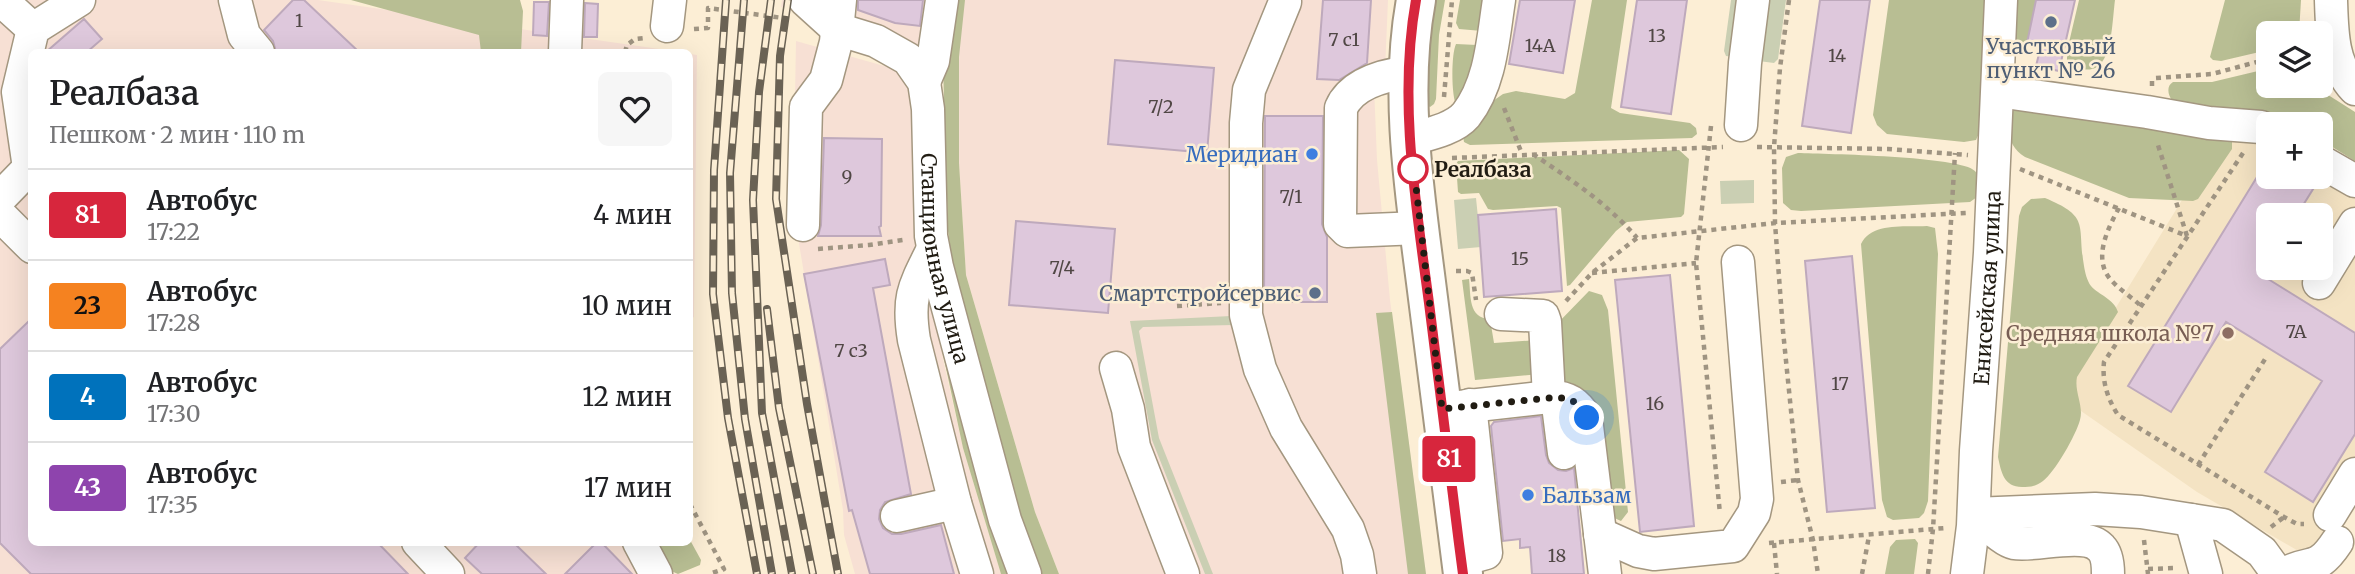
<!DOCTYPE html>
<html lang="ru">
<head>
<meta charset="utf-8">
<style>
  :root { --surface:#fff; --page:#f6f6f6; --text:#202124; --muted:#757577; --line:#e0e0e0 }
  body { margin:0; font-family:Merriweather,serif; background:var(--page); color:var(--text); height:100vh; display:flex; flex-direction:column; font-size:26px; white-space:nowrap }
  * { box-sizing:border-box; margin:0 }
  p { font-size:23px; color:var(--muted) }
  .icon { flex:none; width:38px; height:38px; fill:none; stroke:currentColor; stroke-width:2; stroke-linecap:round; stroke-linejoin:round }
  .map { position:relative; flex:1; overflow:hidden }
  .sheet { position:absolute; left:28px; top:49px; width:665px; height:497px; display:flex; flex-direction:column; background:var(--surface); border-radius:10px; box-shadow:0 7px 28px #0002 }
  .sheet>* { flex:none }
  .badge { padding:0 14px; border-radius:5px; font-size:24px; line-height:46px }
  .buttons { position:absolute; left:2256px; top:21px; display:grid; gap:14px }
  .buttons a { display:grid; place-items:center; width:77px; height:77px; border-radius:10px; background:var(--surface); box-shadow:0 7px 28px #0002; font-size:35px }
  .you { position:absolute; width:35px; height:35px; margin:-18px; border:5px solid #fff; border-radius:50%; background:#1a73e8; box-shadow:0 0 0 10px #1a73e833 }
  .map>.badge { position:absolute; translate:-50% -50%; box-shadow:0 0 0 4px #fff }
  .round { display:grid; place-items:center; flex:none; width:74px; height:74px; border-radius:10px; background:var(--page) }
  .overview { display:flex; align-items:center; justify-content:space-between; height:119px; padding:0 21px }
  h1 { font-size:33px; font-weight:600; line-height:52px }
  ul { padding:0; list-style:none }
  li { display:flex; align-items:center; gap:21px; height:91px; padding:0 21px; border-top:2px solid var(--line) }
  li div { flex:1 }
  li b { display:block; font-size:26px }
  li em { font-style:normal }
  li .badge { min-width:77px; font-weight:700; text-align:center }
  .map>svg:first-child { display:block }
</style>
</head>
<body>
<div class="map">
<svg width="2355" height="574" viewBox="0 0 2355 574">
  <rect width="100%" height="100%" fill="#fceed5"/>
  <path fill="#f7e0d4" d="M0,0H318L680,52H32V542H659L643,574H0Z
    M782,0H1388L1385,70L1374,86L1377,160L1390,300L1426,574H1059L1035,512L966,275L959,163V57L781,7Z
    M796,41L916,75L931,287L943,359L963,448L1001,574H855L844,535L843,510L793,207Z
    M690,54L697,55L694,317L690,319Z"/>
  <path fill="#f4e3c3" fill-rule="evenodd" d="M2233,117L2268,124V177H2320L2355,171V490L2312,559L2197,492L2061,397ZM2268,215H2320V268H2268Z"/>
  <path fill="#cacfb3" d="M1731,0H1750L1740,58L1726,56L1724,51Z
    M1756,0H1786L1778,59L1774,63L1751,60Z
    M1754,180V203L1721,204L1720,181Z
    M1476,198L1481,247L1458,249L1454,200Z
    M1231,316L1234,325L1143,327L1139,331L1159,438L1213,574H1205L1152,440L1130,321Z"/>
  <path fill="#b8be93" d="M351,0H520L523,11L521,52H481L479,35Z
    M951,0H965L959,57V163L966,275L1035,512L1059,574H1039L1017,518L982,386L951,253L948,231L943,66Z
    M1430,0H1445L1439,35L1436,99L1434,104L1430,107L1426,104Z
    M1460,0H1491L1482,31L1459,29L1456,23Z
    M1592,0H1627L1611,108L1620,113L1690,123L1696,128L1697,134L1692,138L1470,145L1464,142L1463,136L1480,110L1503,94L1516,91L1565,99L1575,93Z
    M1889,0H1985L1981,129L1976,140L1964,142L1887,134L1877,125L1873,115Z
    M2007,0H2036L2028,43L2018,51L2011,52Z
    M2079,0H2115C2111,30 2113,91 2067,62V51Z
    M2225,0H2301L2299,33H2268V50L2221,61L2213,60L2210,57Z
    M1456,44L1477,45L1480,50L1457,107C1451,98 1451,54 1456,44Z
    M2258,71L2268,72V86H2314L2355,112V161L2321,140L2320,124H2296L2283,117L2172,100C2168,95 2166,86 2173,82H2212Z
    M2015,106L2226,135L2232,141V149L2198,199L2193,201L2129,198L2025,157C2005,144 2007,126 2015,106Z
    M1679,150L1689,159L1684,214L1681,217L1627,222L1616,231L1570,285L1567,286L1561,208L1557,206L1493,210L1488,209L1479,193L1461,194L1458,192L1456,164L1458,161Z
    M1798,153C1825,154 1961,156 1975,171C1981,177 1977,190 1977,197L1970,202L1801,211L1791,210L1783,203L1782,168L1786,157Z
    M2045,198C2091,217 2077,225 2084,266C2085,272 2087,281 2091,286C2099,295 2114,299 2118,312L2077,377C2074,392 2084,406 2080,420C2076,435 2055,472 2043,481C2037,486 2030,487 2022,487C2004,487 2001,472 1998,457L2019,216L2022,207L2031,199Z
    M1927,226L1935,228L1938,254L1928,501L1924,513L1919,518L1893,520L1887,517L1882,500L1861,244C1871,222 1906,227 1927,226Z
    M1469,279C1471,296 1468,318 1490,319L1494,343L1538,340L1540,374L1475,380L1462,280Z
    M1589,291L1602,295L1608,310L1628,512L1621,521L1610,516L1562,382L1553,328Z
    M1392,312L1426,574H1408L1376,313Z
    M937,326L1013,574H1001L963,448Z
    M1915,539L1918,543L1914,574H1885L1890,547L1896,540Z
    M690,540L701,560L700,565L678,574L669,570L652,543L690,542Z"/>
  <path fill="#dec8dc" stroke="#bea9bc" stroke-width="2" d="M293,0H304L359,52H276L273,41L264,30Z
    M858,0H923L920,26L895,23L858,10Z
    M1323,0H1371L1367,63L1339,80L1317,79Z
    M1520,0H1575L1563,73L1509,64Z
    M1637,0H1687L1671,114L1621,107Z
    M1820,0H1870L1851,133L1802,126Z
    M2036,0H2075L2059,71L2036,66L2041,46L2027,43Z
    M534,2H549L547,36L533,35Z
    M585,3L598,4L597,37H584Z
    M84,19L102,39L87,52H46Z
    M1115,60L1214,68L1207,153L1108,144Z
    M1265,116H1323L1322,224L1327,237V302H1264Z
    M824,138L882,139L881,226L879,227L881,236H818L821,225Z
    M2257,177H2311L2318,181L2297,215H2268V261L2260,274L2355,333V434L2313,502L2265,472L2322,381L2226,322L2171,412L2128,386Z
    M1556,209L1562,291L1484,297L1478,215Z
    M1016,221L1115,229L1108,313L1009,305Z
    M1852,256L1875,508L1827,512L1805,261Z
    M885,259L890,285L873,288L911,494L885,502L880,510L879,519L883,528L892,534H901L941,525L954,574H870L852,510L849,511L804,274Z
    M1670,275L1694,526L1640,532L1615,280Z
    M32,318V542H377L408,574H31L0,543V349Z
    M1541,416L1546,455L1549,463L1558,470L1566,471L1574,468L1584,574H1532L1530,547L1520,548V539L1503,541L1491,426L1494,422Z
    M480,542H513L546,574H482L465,558Z
    M597,542H601L632,574H565Z"/>
  <g fill="none" stroke-linecap="round" stroke-linejoin="round">
    <g stroke="#a49780" stroke-width="35">
      <g id="minor">
        <path d="M1,0L33,29"/>
        <path d="M235,0L244,35L258,52"/>
        <path id="s1" d="M805,0L837,29L876,41L908,59L924,82L928,109L931,236L937,267L1005,520L1025,574"/>
        <path d="M2331,0C2332,33 2332,64 2355,89"/>
        <path d="M1285,2L1249,90L1246,123V315L1260,369L1286,428L1348,529L1357,555L1360,574"/>
        <path d="M667,26L670,0"/>
        <path d="M565,52L567,0"/>
        <path d="M1410,72C1385,75 1352,83 1341,108L1340,224L1347,231L1419,228"/>
        <path d="M924,82L933,61L942,0"/>
        <path d="M1998,91L2147,112L2209,123L2261,127L2268,131"/>
        <path d="M1741,125L1745,63L1753,0"/>
        <path d="M1411,139C1429,134 1454,129 1466,115C1491,83 1493,38 1499,0"/>
        <path d="M2320,161L2355,181"/>
        <path d="M0,198L29,168L18,92L33,29L79,0"/>
        <path d="M0,215L32,247"/>
        <path d="M803,225L806,107L826,80L836,42L840,0"/>
        <path d="M933,249C914,287 907,297 914,340L955,503L977,574"/>
        <path d="M2319,283L2355,224"/>
        <path d="M1501,314L1543,316L1545,322L1549,397"/>
        <path d="M1116,368L1128,409L1134,447L1183,574"/>
        <path d="M1557,397L1564,453"/>
        <path d="M1442,409L1549,397C1568,396 1577,404 1586,418L1605,574"/>
        <path d="M1974,514L2095,509L2141,512L2223,525L2262,552L2278,574"/>
        <path d="M1974,514C1984,521 2003,541 2014,543C2037,547 2085,530 2101,548C2107,554 2108,565 2108,574"/>
        <path d="M2330,515L2355,474"/>
        <path d="M897,516L955,503"/>
        <path d="M2191,520L2206,574"/>
        <path d="M1600,534L1638,551L1654,554L1733,546L1754,513L1757,499L1738,262"/>
        <path d="M418,542L448,574"/>
        <path d="M639,542L656,574"/>
        <path d="M1461,560L1486,553L1470,405"/>
        <path id="s2" d="M1967,574L1973,526L1976,451L1990,253L2001,0"/>
        <path d="M2284,574C2310,559 2316,574 2337,542"/>
      </g>
    </g>
    <g stroke="#a49780" stroke-width="42">
      <path id="major" d="M1416,0C1398,97 1416,201 1428,298C1440,390 1451,482 1463,574"/>
    </g>
    <path stroke="#9f9482" stroke-width="4.5" stroke-dasharray="5 5" stroke-linecap="butt" d="M1789,0L1780,68L1774,147L1775,223L1783,331L1798,480L1813,540L1818,574
      M694,29L708,28V8L783,18
      M625,52L627,45L635,39L644,38
      M2152,86V81L2156,78L2212,74L2268,59
      M1444,97L1452,0
      M1504,108L1522,154
      M1711,126L1696,263L1720,514
      M1757,147L1888,149L1968,155
      M2243,153L2104,362C2102,381 2107,398 2118,415L2284,517L2297,524H2304
      M1533,154C1571,180 1606,202 1637,238
      M1452,158L1723,147
      M2020,169L2187,236L2157,142
      M2119,208C2108,228 2092,259 2111,280C2119,289 2131,297 2140,305
      M818,249L869,245L903,240
      M1456,271H1467L1472,273L1476,300
      M1592,273L1696,263
      M1566,301L1592,273L1637,238L1775,223L1966,213
      M1177,306L1221,303
      M2198,465L2267,356
      M1781,482L1798,480
      M690,504L724,569L709,574
      M2271,527L2284,517
      M2144,540L2148,574
      M1769,543L1945,528
      M1774,543L1777,574
      M2148,569L2175,568
      M1862,574L1869,536
      M1928,574L1933,529L1955,153"/>
    <use href="#minor" stroke="#fff" stroke-width="32"/>
    <use href="#major" stroke="#fff" stroke-width="38"/>
    <g stroke="#6a6254" stroke-width="8">
      <path id="rail" d="M726,0L714,170L713,294L728,418L757,574
        M744,0L730,173L732,293L745,419L772,574
        M771,0L759,92L753,200L762,413L792,574
        M788,0L780,56L776,199L807,404L838,574
        M767,309L779,408L813,574"/>
    </g>
    <use href="#rail" stroke="#fceed5" stroke-width="5" stroke-dasharray="16" stroke-linecap="butt"/>
  </g>
  <g fill="none" stroke-linecap="round" stroke-linejoin="round">
    <g stroke="#fff" stroke-width="16">
      <path id="line" d="M1416,0C1398,99 1416,205 1429,303C1440,394 1451,484 1463,574"/>
    </g>
    <use href="#line" stroke="#d7263d" stroke-width="10"/>
    <path stroke="#211c13" stroke-width="7" stroke-dasharray="0 12.6" d="M1413,169V161L1442,409L1558,397L1573,401L1587,418"/>
  </g>
  <g fill="#5c6f8a" stroke="#fceed5" stroke-width="2.5">
    <circle cx="2051" cy="22" r="7"/>
    <circle cx="1315" cy="293" r="7"/>
  </g>
  <g fill="#3f7fe0" stroke="#fceed5" stroke-width="2.5">
    <circle cx="1312" cy="154" r="7"/>
    <circle cx="1528" cy="495" r="7"/>
  </g>
  <circle fill="#fff" stroke="#d7263d" stroke-width="3.5" cx="1413" cy="169" r="14"/>
  <circle fill="#8d6e63" stroke="#fceed5" stroke-width="2.5" cx="2228" cy="333" r="7"/>
  <g text-anchor="middle" dominant-baseline="central" stroke-width="5" stroke-linejoin="round" paint-order="stroke">
    <g font-size="18" fill="#504745">
      <text x="299" y="20">1</text>
      <text x="1657" y="35">13</text>
      <text x="1344" y="39">7 с1</text>
      <text x="1540" y="45">14А</text>
      <text x="1837" y="55">14</text>
      <text x="1161" y="106">7/2</text>
      <text x="847" y="176">9</text>
      <text x="1291" y="196">7/1</text>
      <text x="1520" y="258">15</text>
      <text x="1062" y="267">7/4</text>
      <text x="2296" y="331">7А</text>
      <text x="851" y="350">7 с3</text>
      <text x="1840" y="383">17</text>
      <text x="1655" y="403">16</text>
      <text x="1557" y="555">18</text>
    </g>
    <g font-size="21" fill="#4e5e75" stroke="#fceed5">
      <text x="2051" y="46">Участковый<tspan x="2051" dy="24">пункт № 26</tspan></text>
      <text x="1301" y="293" text-anchor="end">Смартстройсервис</text>
    </g>
    <g font-size="21" fill="#366cbe" stroke="#fceed5" text-anchor="end">
      <text x="1298" y="154">Меридиан</text>
      <text x="1542" y="495" text-anchor="start">Бальзам</text>
    </g>
    <g font-size="21" font-weight="bold" fill="#211c13" stroke="#fceed5" text-anchor="start">
      <text x="1434" y="169">Реалбаза</text>
    </g>
    <g font-size="21" fill="#211c13" stroke="#fceed5">
      <text stroke="none"><textPath href="#s1" startOffset="327">Станционная улица</textPath></text>
      <text stroke="none"><textPath href="#s2" startOffset="287">Енисейская улица</textPath></text>
    </g>
    <g font-size="21" fill="#785e54" stroke="#fceed5" text-anchor="end">
      <text x="2214" y="333">Средняя школа №7</text>
    </g>
  </g>
</svg>
<div class="buttons">
<a><svg class="icon" aria-label="layers" viewBox="0 0 24 24"><path d="M12 4l9 5-9 5-9-5zM3 14l9 5 9-5"/></svg></a>
<a>+</a>
<a>−</a>
</div>
<div class="you" style="left:1587px;top:418px"></div>
<b class="badge" style="left:1449px;top:459px;background:#d7263d;color:#fff">81</b>
<section class="sheet">
<div class="overview"><div><h1>Реалбаза</h1><p>Пешком · 2 мин · 110 m</p></div><a class="round"><svg class="icon" aria-label="heart" viewBox="0 0 24 24"><path d="M12 20l-8-8c-3-5 5-10 8-4 3-6 11-1 8 4z"/></svg></a></div>
<ul>
<li><span class="badge" style="background:#d7263d;color:#fff">81</span><div><b>Автобус</b><p>17:22</p></div><em>4 мин</em></li>
<li><span class="badge" style="background:#f58220;color:#111">23</span><div><b>Автобус</b><p>17:28</p></div><em>10 мин</em></li>
<li><span class="badge" style="background:#0072bc;color:#fff">4</span><div><b>Автобус</b><p>17:30</p></div><em>12 мин</em></li>
<li><span class="badge" style="background:#8e44ad;color:#fff">43</span><div><b>Автобус</b><p>17:35</p></div><em>17 мин</em></li>
</ul>
</section>
</div>
</body>
</html>
